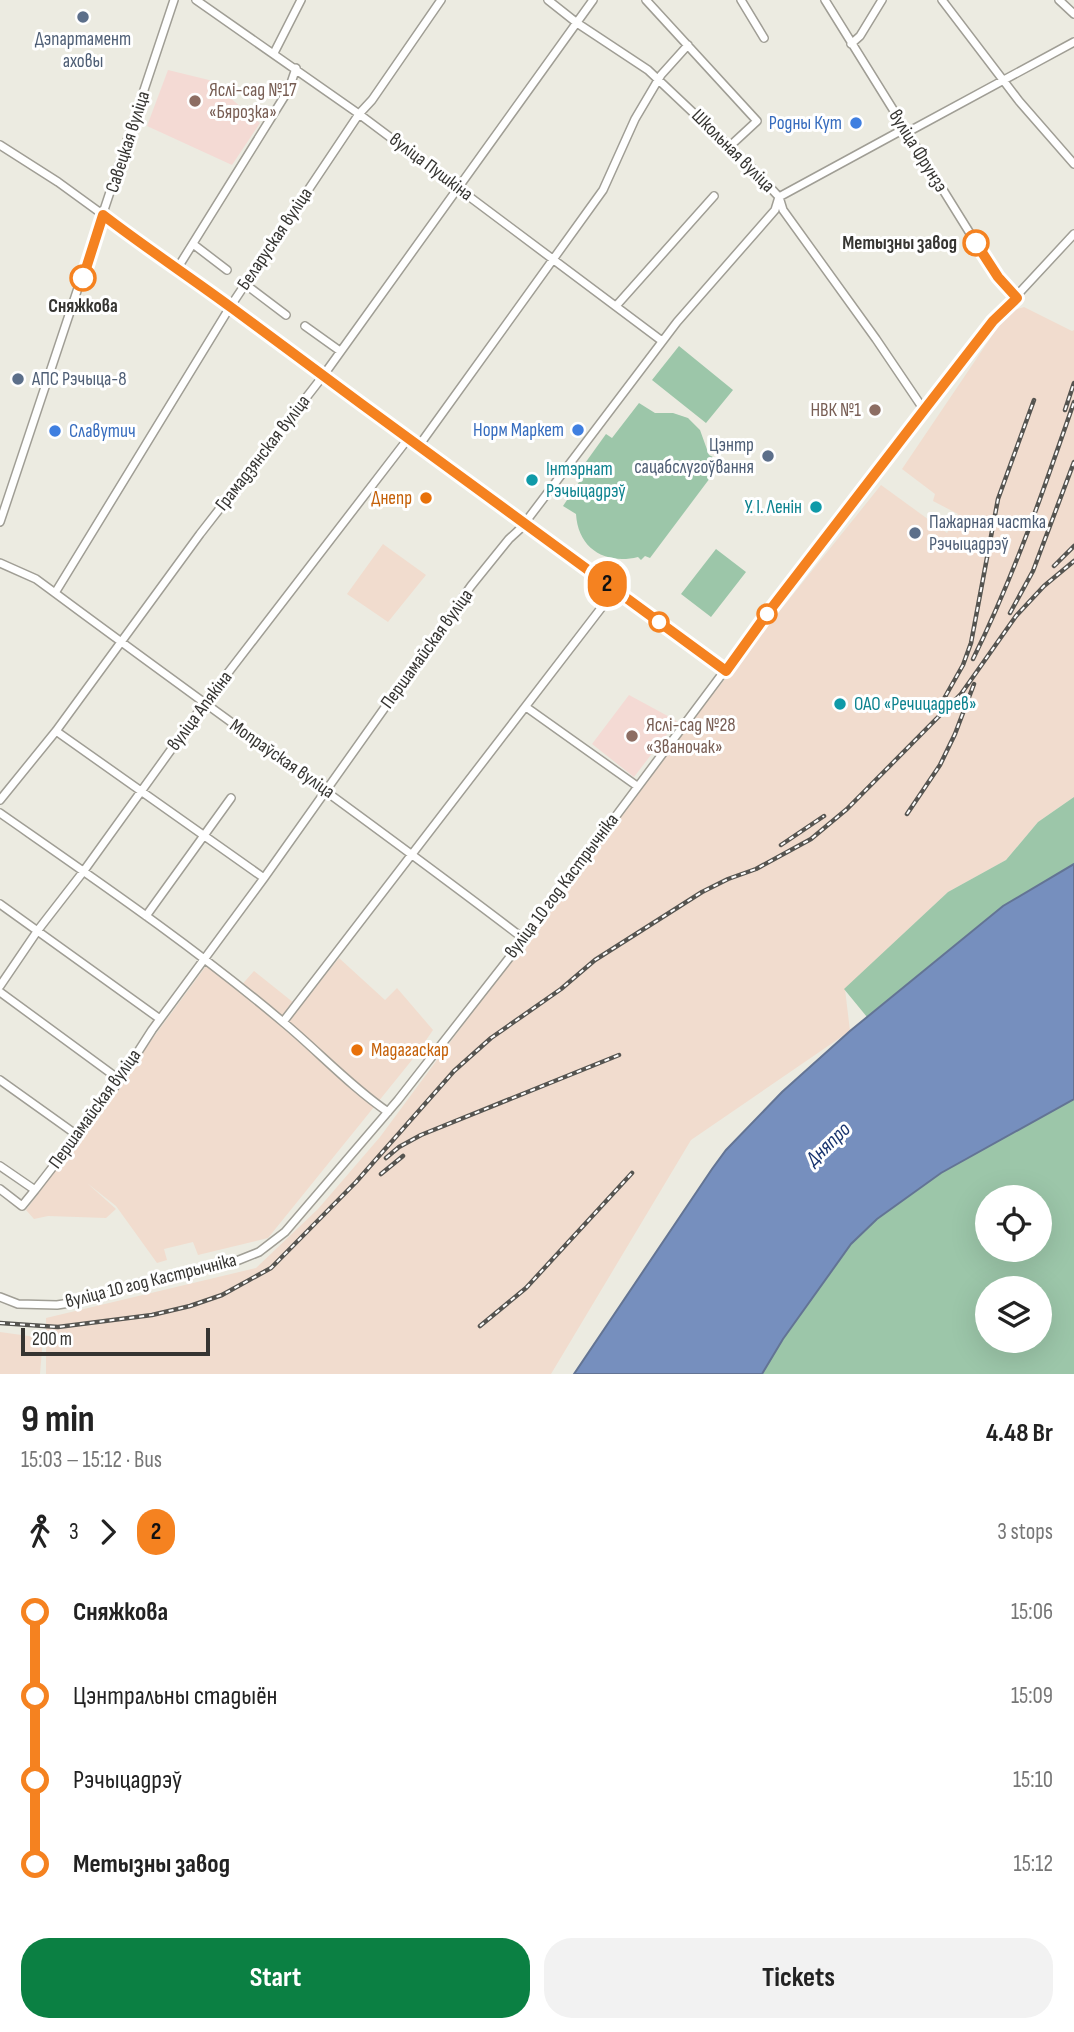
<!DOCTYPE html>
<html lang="en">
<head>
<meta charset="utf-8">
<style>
  :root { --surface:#fff; --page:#f2f2f2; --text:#222; --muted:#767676; --accent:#0b8043 }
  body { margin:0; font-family:"Sofia Sans Condensed",sans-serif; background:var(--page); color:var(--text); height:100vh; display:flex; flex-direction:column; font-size:26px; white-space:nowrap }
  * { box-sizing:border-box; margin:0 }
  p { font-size:23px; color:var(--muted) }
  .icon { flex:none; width:38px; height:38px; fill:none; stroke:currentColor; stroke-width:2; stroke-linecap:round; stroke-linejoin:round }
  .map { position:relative; height:1374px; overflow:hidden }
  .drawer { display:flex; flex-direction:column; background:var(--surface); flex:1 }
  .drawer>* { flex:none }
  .badge { padding:0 14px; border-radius:23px; font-size:24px; line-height:46px }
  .controls { position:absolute; left:975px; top:1185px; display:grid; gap:14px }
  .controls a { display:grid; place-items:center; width:77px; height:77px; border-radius:50%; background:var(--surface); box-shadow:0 7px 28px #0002; font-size:35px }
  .scale { position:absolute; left:21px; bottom:18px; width:189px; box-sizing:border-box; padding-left:7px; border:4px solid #363532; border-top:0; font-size:19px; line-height:24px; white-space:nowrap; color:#363532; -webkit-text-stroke:5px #fff; paint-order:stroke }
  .map>.badge { position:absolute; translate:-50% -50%; box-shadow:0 0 0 4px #fff }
  .legs { display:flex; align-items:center; gap:10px; height:77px; padding:0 21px; font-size:23px }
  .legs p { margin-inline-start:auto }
  .head { display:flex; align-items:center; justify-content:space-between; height:119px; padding:0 21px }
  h1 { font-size:38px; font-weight:700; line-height:52px }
  .action { display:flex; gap:14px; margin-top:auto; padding:14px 21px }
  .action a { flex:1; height:80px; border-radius:28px; background:var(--accent); color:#fff; font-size:28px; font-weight:700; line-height:80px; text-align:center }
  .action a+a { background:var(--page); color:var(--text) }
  ul { padding:0 21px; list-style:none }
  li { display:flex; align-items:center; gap:24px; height:84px; font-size:26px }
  li i { display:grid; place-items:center; width:10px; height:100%; margin:0 9px; background:currentColor }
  li i::after { content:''; width:18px; height:18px; margin:-9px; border:5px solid; border-radius:50%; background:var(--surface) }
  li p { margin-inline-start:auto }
  li:first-child i { background:linear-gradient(#0000 50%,currentColor 0) }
  li:last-child i { background:linear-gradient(currentColor 50%,#0000 0) }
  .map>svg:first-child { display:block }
</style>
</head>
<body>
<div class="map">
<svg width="1074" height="1374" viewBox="0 0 1074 1374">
  <rect width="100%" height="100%" fill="#ecebe1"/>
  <path fill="#f1dcce" d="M1024,307L1072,331L1074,330V797L1038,822L1006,860L948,892L845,989L850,1031L691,1140L551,1374H46V1318L256,1268L318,1209L380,1137L647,776L881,485L947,533L958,514L933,501L935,494L902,469L1008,312Z
    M383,544L426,575L388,622L347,594Z
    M339,958L385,1000L397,988L433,1030L416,1055L268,1238L198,1255L193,1242L164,1249L167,1260L157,1263L116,1206L87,1183L116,1209L106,1218L48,1216L34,1219L26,1210L206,966L238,989L254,971L299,1007Z
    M0,1332L43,1338L40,1374H0Z"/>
  <path fill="#f4dad4" d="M168,70L209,80L260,123L232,165L147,126Z
    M629,695L677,721L634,777L592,744Z"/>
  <path fill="#9cc6a9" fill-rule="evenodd" d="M679,346L733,390L706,423L652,380Z
    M639,403L655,413H673L688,418L700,430L709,455L715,458L709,469L713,474L650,558L645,556L641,560L638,557C606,565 578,549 576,514L563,506L587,470L583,466L606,434L612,438Z
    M716,549L746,572L711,617L681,594Z
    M1074,797V864L1003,906L867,1017L844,989L948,892L1006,860L1038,822Z
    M1074,1099V1374H762L783,1339L851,1244L877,1219L941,1173ZM987,1197H1040V1250H987ZM987,1288H1040V1340H987Z"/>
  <path fill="#768fbe" stroke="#637494" stroke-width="2" d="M1074,864V1099L941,1173L877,1219L851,1244L783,1339L762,1374H574L712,1169L726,1150L782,1092L850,1031L1003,906Z"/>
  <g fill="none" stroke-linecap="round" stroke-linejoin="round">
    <g stroke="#a09e95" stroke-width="10">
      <path id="minor" d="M196,0L359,114L662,341
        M548,0L577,23L648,70L756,172L779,197L783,210L876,339L924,410
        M646,0L757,121L730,146
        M741,0L764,38
        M825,0L976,243L998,277L1017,298
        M942,0L1019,101L1074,164
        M1059,0L1074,14
        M851,44L860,36L882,0
        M274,53L301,0
        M906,133L1074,42
        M0,145L58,182L230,307L407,440L525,523L726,671
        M193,244L227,270
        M177,269L289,89L296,68
        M245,284L286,315
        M616,306L714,196
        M305,326L340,351
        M418,447L603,190L635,119L661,75L688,45
        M0,522L174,0
        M0,563L36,579L55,593C211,709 370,821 524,939
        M55,593L230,307L359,114L372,100L441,0
        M526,707L637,786
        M56,731L264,878
        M0,800L56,731L200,534L323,376L593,0
        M0,813C96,880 193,946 283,1022C318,1051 350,1086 388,1112
        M0,904L160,1019
        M146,916L231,798
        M0,986L38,930L83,872L204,704L407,440
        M0,992L120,1080
        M283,1022L615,590
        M0,1080L77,1135
        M0,1166L35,1190
        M0,1189L22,1206L35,1190L120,1080L152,1030L264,878L471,586L509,539L521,528L677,322L775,210L779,197L904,129
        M0,1297L18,1304L57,1305L76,1302L104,1296L135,1284L234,1262L259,1252L285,1232L398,1100L524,939L767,614L993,321L1074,234"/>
    </g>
    <use href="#minor" stroke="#fff" stroke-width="7"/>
    <g stroke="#555450" stroke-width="4.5">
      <path id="rail" d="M1065,410L1074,383
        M1054,566L1074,546
        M1010,613L1033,571L1074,462
        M973,659C1014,576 1044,489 1074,402
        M941,704L963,665L971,643L998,499L1034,400
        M907,814L940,765L955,734L974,684
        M781,845L824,816
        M386,1158L399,1147L421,1135L619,1055
        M381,1174L403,1156
        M0,1323L58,1327L152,1315L190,1306L222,1295L271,1268L356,1182L454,1071L491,1038L561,989L595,960L702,892L728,879L756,869L811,839L847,809L961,694L1016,616L1044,586L1074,561
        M480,1326L526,1288L632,1173"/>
    </g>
    <use href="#rail" stroke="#fff" stroke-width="2" stroke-dasharray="5" stroke-linecap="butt"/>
  </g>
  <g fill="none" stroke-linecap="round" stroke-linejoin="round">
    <g stroke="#fff" stroke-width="16">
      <path id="line-1" d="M83,278L103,215C146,248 190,277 232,308C396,430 561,551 726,671L767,614L924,410L993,321L1017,298L998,277L976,243"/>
    </g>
    <use href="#line-1" stroke="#f58220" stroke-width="10"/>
  </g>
  <g fill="#5c6f8a" stroke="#fff" stroke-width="2.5">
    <circle cx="83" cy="17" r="7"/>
    <circle cx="18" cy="379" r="7"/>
    <circle cx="768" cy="456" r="7"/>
    <circle cx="915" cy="533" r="7"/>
  </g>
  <g fill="#8d6e63" stroke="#fff" stroke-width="2.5">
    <circle cx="195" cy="101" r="7"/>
    <circle cx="875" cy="410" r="7"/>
    <circle cx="632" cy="736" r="7"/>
  </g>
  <g fill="#3f7fe0" stroke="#fff" stroke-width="2.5">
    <circle cx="856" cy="123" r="7"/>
    <circle cx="578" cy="430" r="7"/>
    <circle cx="55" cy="431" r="7"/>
  </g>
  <g fill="#fff" stroke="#f58220" stroke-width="3.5">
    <circle cx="976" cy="243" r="12"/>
    <circle cx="83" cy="278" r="12"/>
    <circle cx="767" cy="614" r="9"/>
    <circle cx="659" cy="622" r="9"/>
  </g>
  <g fill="#0f9aa8" stroke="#fff" stroke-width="2.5">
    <circle cx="532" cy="480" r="7"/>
    <circle cx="816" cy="507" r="7"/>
    <circle cx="840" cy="704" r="7"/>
  </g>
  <g fill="#e8710a" stroke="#fff" stroke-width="2.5">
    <circle cx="426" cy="498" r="7"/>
    <circle cx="357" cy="1050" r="7"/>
  </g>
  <g text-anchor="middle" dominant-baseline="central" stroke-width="6" stroke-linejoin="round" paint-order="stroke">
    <g font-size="19" fill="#4e5e75" stroke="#fff" text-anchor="start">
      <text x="83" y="39" text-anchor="middle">Дэпартамент<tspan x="83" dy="22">аховы</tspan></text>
      <text x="32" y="379">АПС Рэчыца-8</text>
      <text x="754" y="445" text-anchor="end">Цэнтр<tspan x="754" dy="22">сацабслугоўвання</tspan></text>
      <text x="929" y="522">Пажарная частка<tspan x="929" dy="22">Рэчыцадрэў</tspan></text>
    </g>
    <g font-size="19" fill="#785e54" stroke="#fff" text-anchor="start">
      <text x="209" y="90">Яслі-сад №17<tspan x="209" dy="22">«Бярозка»</tspan></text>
      <text x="861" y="410" text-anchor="end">НВК №1</text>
      <text x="646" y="725">Яслі-сад №28<tspan x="646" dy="22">«Званочак»</tspan></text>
    </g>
    <g font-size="19" fill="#366cbe" stroke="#fff" text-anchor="end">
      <text x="842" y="123">Родны Кут</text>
      <text x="564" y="430">Норм Маркет</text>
      <text x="69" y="431" text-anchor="start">Славутич</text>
    </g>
    <g font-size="19" fill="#363532" stroke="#fff">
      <text transform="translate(128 142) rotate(-72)">Савецкая вуліца</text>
      <text transform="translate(733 151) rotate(45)">Школьная вуліца</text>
      <text transform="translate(918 151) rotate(58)">вуліца Фрунзэ</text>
      <text transform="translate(431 167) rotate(37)">вуліца Пушкіна</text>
      <text transform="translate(275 239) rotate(-56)">Беларуская вуліца</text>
      <text transform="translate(263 453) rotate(-52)">Грамадзянская вуліца</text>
      <text transform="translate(427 649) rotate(-54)">Першамайская вуліца</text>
      <text transform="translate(200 711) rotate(-53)">вуліца Апякіна</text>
      <text transform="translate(282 759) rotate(35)">Мопраўская вуліца</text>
      <text transform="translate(562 886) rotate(-53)">вуліца 10 год Кастрычніка</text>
      <text transform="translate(95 1109) rotate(-54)">Першамайская вуліца</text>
      <text transform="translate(151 1281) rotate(-14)">вуліца 10 год Кастрычніка</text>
    </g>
    <g font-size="19" font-weight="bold" fill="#363532" stroke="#fff" text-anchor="end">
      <text x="957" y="243">Метызны завод</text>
      <text x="83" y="306" text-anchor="middle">Сняжкова</text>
    </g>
    <g font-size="19" fill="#0d838f" stroke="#fff" text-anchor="start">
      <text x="546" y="469">Інтэрнат<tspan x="546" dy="22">Рэчыцадрэў</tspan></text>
      <text x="802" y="507" text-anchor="end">У. І. Ленін</text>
      <text x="854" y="704">ОАО «Речицадрев»</text>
    </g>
    <g font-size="19" fill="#c56008" stroke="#fff" text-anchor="end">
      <text x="412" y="498">Днепр</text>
      <text x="371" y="1050" text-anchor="start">Мадагаскар</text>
    </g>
    <g font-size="21" font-style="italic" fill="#19346e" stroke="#fff">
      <text transform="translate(828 1144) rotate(-44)">Дняпро</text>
    </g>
  </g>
</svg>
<div class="controls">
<a><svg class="icon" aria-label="locate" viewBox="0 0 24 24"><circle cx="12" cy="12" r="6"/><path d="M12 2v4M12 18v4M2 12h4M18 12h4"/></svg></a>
<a><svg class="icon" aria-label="layers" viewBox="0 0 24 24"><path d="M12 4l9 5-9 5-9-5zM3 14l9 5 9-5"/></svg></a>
</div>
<div class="scale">200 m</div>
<b class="badge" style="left:607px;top:584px;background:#f58220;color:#111">2</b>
</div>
<section class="drawer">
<div class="head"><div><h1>9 min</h1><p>15:03 – 15:12 · Bus</p></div><b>4.48 Br</b></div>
<div class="legs"><svg class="icon" aria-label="walk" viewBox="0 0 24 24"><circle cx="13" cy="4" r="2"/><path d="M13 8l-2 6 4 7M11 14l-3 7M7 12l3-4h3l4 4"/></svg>3<svg class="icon" aria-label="forward" viewBox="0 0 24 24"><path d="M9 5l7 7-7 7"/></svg><b class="badge" style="background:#f58220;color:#111">2</b><p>3 stops</p></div>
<ul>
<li><i style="color:#f58220"></i><b>Сняжкова</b><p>15:06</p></li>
<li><i style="color:#f58220"></i><span>Цэнтральны стадыён</span><p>15:09</p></li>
<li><i style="color:#f58220"></i><span>Рэчыцадрэў</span><p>15:10</p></li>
<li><i style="color:#f58220"></i><b>Метызны завод</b><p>15:12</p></li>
</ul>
<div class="action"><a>Start</a><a>Tickets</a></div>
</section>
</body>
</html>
